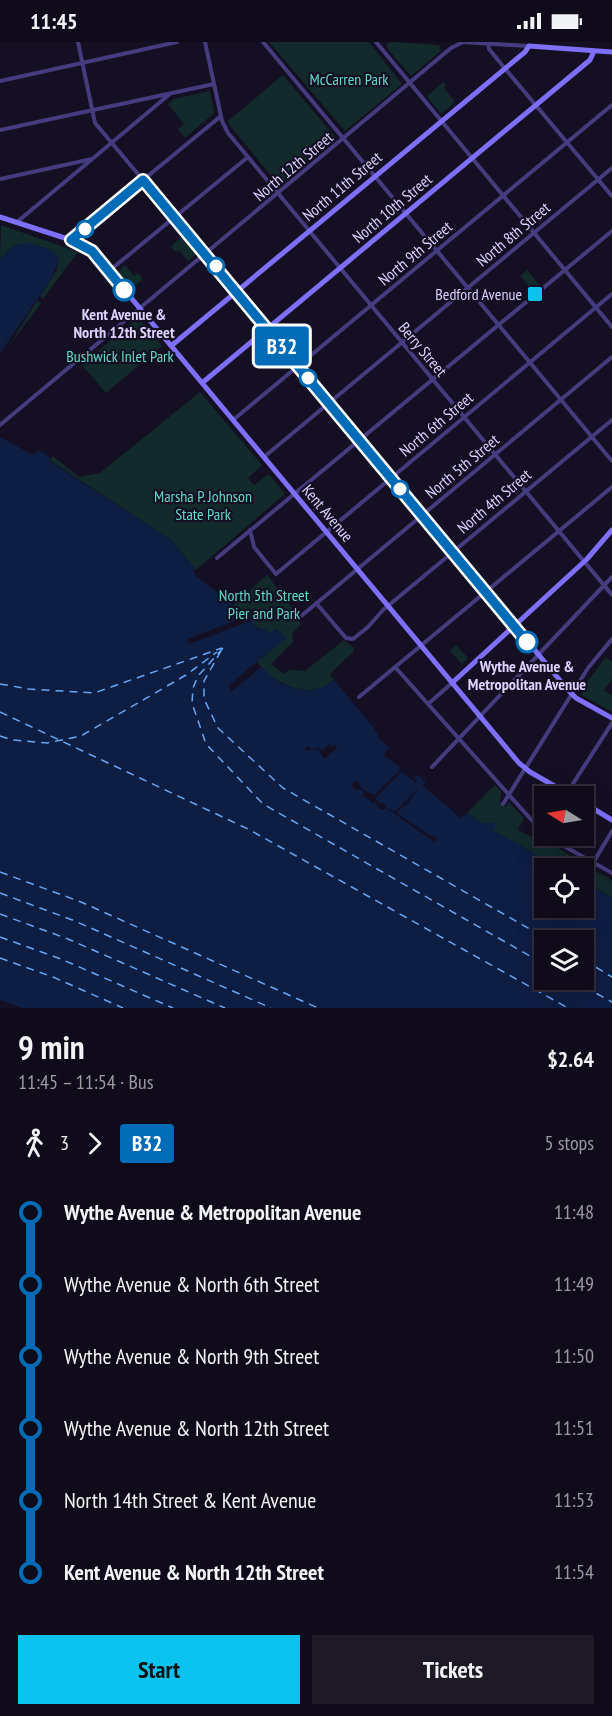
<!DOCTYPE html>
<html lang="en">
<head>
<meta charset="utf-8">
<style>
  :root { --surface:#0f0b1a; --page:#1d1927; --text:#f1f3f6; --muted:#9b9ba2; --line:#2f2b39; --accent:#0cc2ef }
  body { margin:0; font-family:"PT Sans Narrow",sans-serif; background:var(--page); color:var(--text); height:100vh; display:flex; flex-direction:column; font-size:22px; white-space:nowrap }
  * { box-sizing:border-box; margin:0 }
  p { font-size:20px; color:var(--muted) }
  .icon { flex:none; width:33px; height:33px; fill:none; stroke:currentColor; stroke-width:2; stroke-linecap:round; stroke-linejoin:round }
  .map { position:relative; height:966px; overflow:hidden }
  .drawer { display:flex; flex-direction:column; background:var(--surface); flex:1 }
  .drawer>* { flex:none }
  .badge { padding:0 12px; border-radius:4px; font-size:21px; line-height:39px }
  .needle { width:39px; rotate:281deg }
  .controls { position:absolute; left:534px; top:744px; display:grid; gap:12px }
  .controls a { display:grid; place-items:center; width:60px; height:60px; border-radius:0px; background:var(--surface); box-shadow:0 6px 24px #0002,0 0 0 2px var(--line); font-size:30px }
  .map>.badge { position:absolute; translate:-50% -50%; box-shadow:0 0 0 3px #fff }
  .legs { display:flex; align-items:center; gap:9px; height:66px; padding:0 18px; font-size:20px }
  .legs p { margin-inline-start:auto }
  .summary { display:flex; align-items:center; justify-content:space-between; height:102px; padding:0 18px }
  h1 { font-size:33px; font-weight:700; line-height:45px }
  .button { display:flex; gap:12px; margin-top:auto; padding:12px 18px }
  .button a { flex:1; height:69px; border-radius:0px; background:var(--accent); color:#111; font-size:24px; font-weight:700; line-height:69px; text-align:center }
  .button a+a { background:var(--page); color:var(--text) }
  ul { padding:0 18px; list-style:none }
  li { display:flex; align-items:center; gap:21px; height:72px; font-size:22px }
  li i { display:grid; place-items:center; width:9px; height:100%; margin:0 8px; background:currentColor }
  li i::after { content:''; width:15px; height:15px; margin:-8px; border:4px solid; border-radius:50%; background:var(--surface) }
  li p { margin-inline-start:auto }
  li:first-child i { background:linear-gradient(#0000 50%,currentColor 0) }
  li:last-child i { background:linear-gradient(currentColor 50%,#0000 0) }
  .status { display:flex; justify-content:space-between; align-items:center; height:42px; padding:0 30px; background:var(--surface); direction:ltr }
  .status svg { height:16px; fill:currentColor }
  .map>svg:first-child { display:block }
</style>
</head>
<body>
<div class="status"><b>11:45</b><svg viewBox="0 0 49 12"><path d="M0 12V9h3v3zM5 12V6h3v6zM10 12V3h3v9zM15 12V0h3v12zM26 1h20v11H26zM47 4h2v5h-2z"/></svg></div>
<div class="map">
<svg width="612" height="966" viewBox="0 0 612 966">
  <rect width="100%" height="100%" fill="#140f22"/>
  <path fill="#122a2c" d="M269,0H369L402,42L345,89Z
    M390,0L439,3L441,9L411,34L387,6V2Z
    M283,33L336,96L279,143L230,84L228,79Z
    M443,40L446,43L444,46L455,60L441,72L427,54Z
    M210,49L214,71L185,96L178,87L184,82L168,62L174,57Z
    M1,183L78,210L43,257L40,254L56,229L59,217L49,207L15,203L0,217Z
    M183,194L197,212L188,219L179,208L175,210L171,204Z
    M125,223L134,234L138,231L143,237L131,247L117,230Z
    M527,228L539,243L532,248L520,234Z
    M37,258L41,261L9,304Z
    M138,275L162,304L106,351L82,323Z
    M200,350L262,423L248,436L254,443L269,432L285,452L196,528L170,497L49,418L53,414L79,435L100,431Z
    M267,533L295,570L294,574L301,582L292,592L293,600L271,622L284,632L289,628L305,629L344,598L353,605L354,609L330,632L334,638C311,659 280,644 261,625L228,644L285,596L276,587L270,592L253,583L248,574L233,563Z
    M456,603L468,616L462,622L450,609Z
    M606,615L612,620V637L604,648L612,654V670L582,653L587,640Z
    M495,743L501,749L500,760L506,765L509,760L524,776L518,788L547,803L544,801L545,799L565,810L564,813L566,811L572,815L571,817L607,835L612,839V856L584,840V826H560L492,788L497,781H481L467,771Z"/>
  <path fill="#0e1d42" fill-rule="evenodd" d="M29,201L49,207L58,214V219L51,237L0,311V217L15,203Z
    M0,395L33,413L39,408L51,416L49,419L170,497L195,527L193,529L196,534L253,578V583L261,588L264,585L270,591L275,587L286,596L257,620C276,643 308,660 334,638L374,686L380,697L389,706L384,713L414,736L417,733L426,740L423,744L461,776L467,771L481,781H497L493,788L560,826H544V866H584V840L612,856V966H22L0,958ZM544,898H584V938H544Z"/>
  <path fill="#140f22" d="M248,574L253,578L189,602L187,597Z
    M257,620L261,625L232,649L228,644Z
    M329,702L332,705L335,702L337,706L324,717L318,707H311L308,709L305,707L308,704L311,706H318L322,709Z
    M399,725L417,739L416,741L402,730L376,755V758L379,761H384L386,765L395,770L420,744L408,761L396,771L431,794H435L437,797L435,800L386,766L380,768L375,759L373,761L362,753L364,750L359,747H355L352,744L353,740L358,739L360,746L374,753L399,729Z"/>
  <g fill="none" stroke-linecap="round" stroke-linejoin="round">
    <path stroke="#66a6f7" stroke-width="1.5" stroke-dasharray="8 6" stroke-linecap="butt" d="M223,606L198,634L193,646L192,661L206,702L263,762L544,922
      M221,609L204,639V657L218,686L283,746L549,898
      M0,642L29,647L94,651L222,606
      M0,670L248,787L568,966
      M0,694L12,698L47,701L81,694L186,633L217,610
      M0,830L81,860L318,966
      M0,851L75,879L271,966
      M0,872L68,897L225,966
      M0,895L61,917L173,966
      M0,916L53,935L123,966
      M584,918L612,935
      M572,938L612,960"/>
    <path stroke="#453c7f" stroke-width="4" d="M78,0L95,81L143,138L221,74
      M205,0L222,79L228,91L612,553
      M263,0L612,419
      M376,0L612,285
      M488,0L489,7L502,23L612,154
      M0,39L177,0
      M0,88L214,42
      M0,137L92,117
      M17,180L171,51
      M109,229L248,115
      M233,378L612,63
      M0,383L451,6L463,0L528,4
      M264,415L612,126
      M250,488L254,505L276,532L612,252
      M217,516L612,189
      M316,561L346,596L353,597L368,585L383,568L612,378
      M300,575L612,315
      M395,625L544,792
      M359,655L612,445
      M428,662L452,641
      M432,725L612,535
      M565,754L612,681
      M503,762L588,626L612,597
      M546,794L612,831
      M593,821L612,789"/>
    <path stroke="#7f6ff8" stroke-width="5" d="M0,175L71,198L92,209L519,721L530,730L572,754
      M71,198L143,138L568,648L576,656L612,676
      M171,304L525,10L529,4L612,10
      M202,341L590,18L594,9
      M452,641L587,517L612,488
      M584,761L612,778"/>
  </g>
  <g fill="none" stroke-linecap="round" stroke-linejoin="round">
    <g stroke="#fff" stroke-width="14">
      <path id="line-1" d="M124,248L92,209L71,198L143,138L527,600"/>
    </g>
    <use href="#line-1" stroke="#006cb7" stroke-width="9"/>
  </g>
  <g fill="#fff" stroke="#006cb7" stroke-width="3">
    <circle cx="85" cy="187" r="8"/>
    <circle cx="216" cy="224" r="8"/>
    <circle cx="124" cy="248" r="10"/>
    <circle cx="308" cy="336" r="8"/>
    <circle cx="400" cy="447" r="8"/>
    <circle cx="527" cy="600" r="10"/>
  </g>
  <rect fill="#0cc2ef" stroke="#140f22" stroke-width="2" x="527" y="244" width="16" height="16" rx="3"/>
  <g text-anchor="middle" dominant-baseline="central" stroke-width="4.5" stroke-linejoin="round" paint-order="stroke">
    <g font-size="16" fill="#62d9c7" stroke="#140f22">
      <text x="349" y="37">McCarren Park</text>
      <text x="120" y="314">Bushwick Inlet Park</text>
      <text x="203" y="454">Marsha P. Johnson<tspan x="203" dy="18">State Park</tspan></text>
      <text x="264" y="553">North 5th Street<tspan x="264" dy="18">Pier and Park</tspan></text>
    </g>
    <g font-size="16" fill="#dbd3fd" stroke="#140f22">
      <text transform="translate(293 124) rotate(-40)">North 12th Street</text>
      <text transform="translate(342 144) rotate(-40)">North 11th Street</text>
      <text transform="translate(392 166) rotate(-40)">North 10th Street</text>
      <text transform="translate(513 192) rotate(-40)">North 8th Street</text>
      <text transform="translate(415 211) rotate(-40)">North 9th Street</text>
      <text transform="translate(423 307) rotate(50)">Berry Street</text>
      <text transform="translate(436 382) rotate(-40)">North 6th Street</text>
      <text transform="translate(462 424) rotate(-40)">North 5th Street</text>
      <text transform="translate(494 459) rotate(-40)">North 4th Street</text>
      <text transform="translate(328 471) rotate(50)">Kent Avenue</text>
    </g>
    <g font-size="16" fill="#dbd3fd" stroke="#140f22" text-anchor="end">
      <text x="522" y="252">Bedford Avenue</text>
    </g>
    <g font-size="16" font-weight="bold" fill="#dbd3fd" stroke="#140f22">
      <text x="124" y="272">Kent Avenue &amp;<tspan x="124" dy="18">North 12th Street</tspan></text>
      <text x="527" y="624">Wythe Avenue &amp;<tspan x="527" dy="18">Metropolitan Avenue</tspan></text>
    </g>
  </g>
</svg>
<div class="controls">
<a><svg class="needle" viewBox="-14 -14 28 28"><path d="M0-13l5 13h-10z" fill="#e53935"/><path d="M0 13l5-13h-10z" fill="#9b9ba2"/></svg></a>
<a><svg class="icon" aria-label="locate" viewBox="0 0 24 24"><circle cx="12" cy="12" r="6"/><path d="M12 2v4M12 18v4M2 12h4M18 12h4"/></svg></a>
<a><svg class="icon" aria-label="layers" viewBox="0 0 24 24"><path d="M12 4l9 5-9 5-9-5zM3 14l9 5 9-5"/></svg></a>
</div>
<b class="badge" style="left:282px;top:304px;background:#006cb7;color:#fff">B32</b>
</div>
<section class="drawer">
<div class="summary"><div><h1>9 min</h1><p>11:45 – 11:54 · Bus</p></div><b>$2.64</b></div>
<div class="legs"><svg class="icon" aria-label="walk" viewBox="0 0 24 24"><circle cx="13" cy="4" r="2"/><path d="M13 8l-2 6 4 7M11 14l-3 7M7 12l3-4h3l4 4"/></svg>3<svg class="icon" aria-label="forward" viewBox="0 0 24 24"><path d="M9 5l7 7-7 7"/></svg><b class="badge" style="background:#006cb7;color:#fff">B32</b><p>5 stops</p></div>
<ul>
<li><i style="color:#006cb7"></i><b>Wythe Avenue &amp; Metropolitan Avenue</b><p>11:48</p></li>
<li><i style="color:#006cb7"></i><span>Wythe Avenue &amp; North 6th Street</span><p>11:49</p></li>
<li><i style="color:#006cb7"></i><span>Wythe Avenue &amp; North 9th Street</span><p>11:50</p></li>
<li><i style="color:#006cb7"></i><span>Wythe Avenue &amp; North 12th Street</span><p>11:51</p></li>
<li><i style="color:#006cb7"></i><span>North 14th Street &amp; Kent Avenue</span><p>11:53</p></li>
<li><i style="color:#006cb7"></i><b>Kent Avenue &amp; North 12th Street</b><p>11:54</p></li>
</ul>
<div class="button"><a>Start</a><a>Tickets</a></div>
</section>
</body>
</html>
